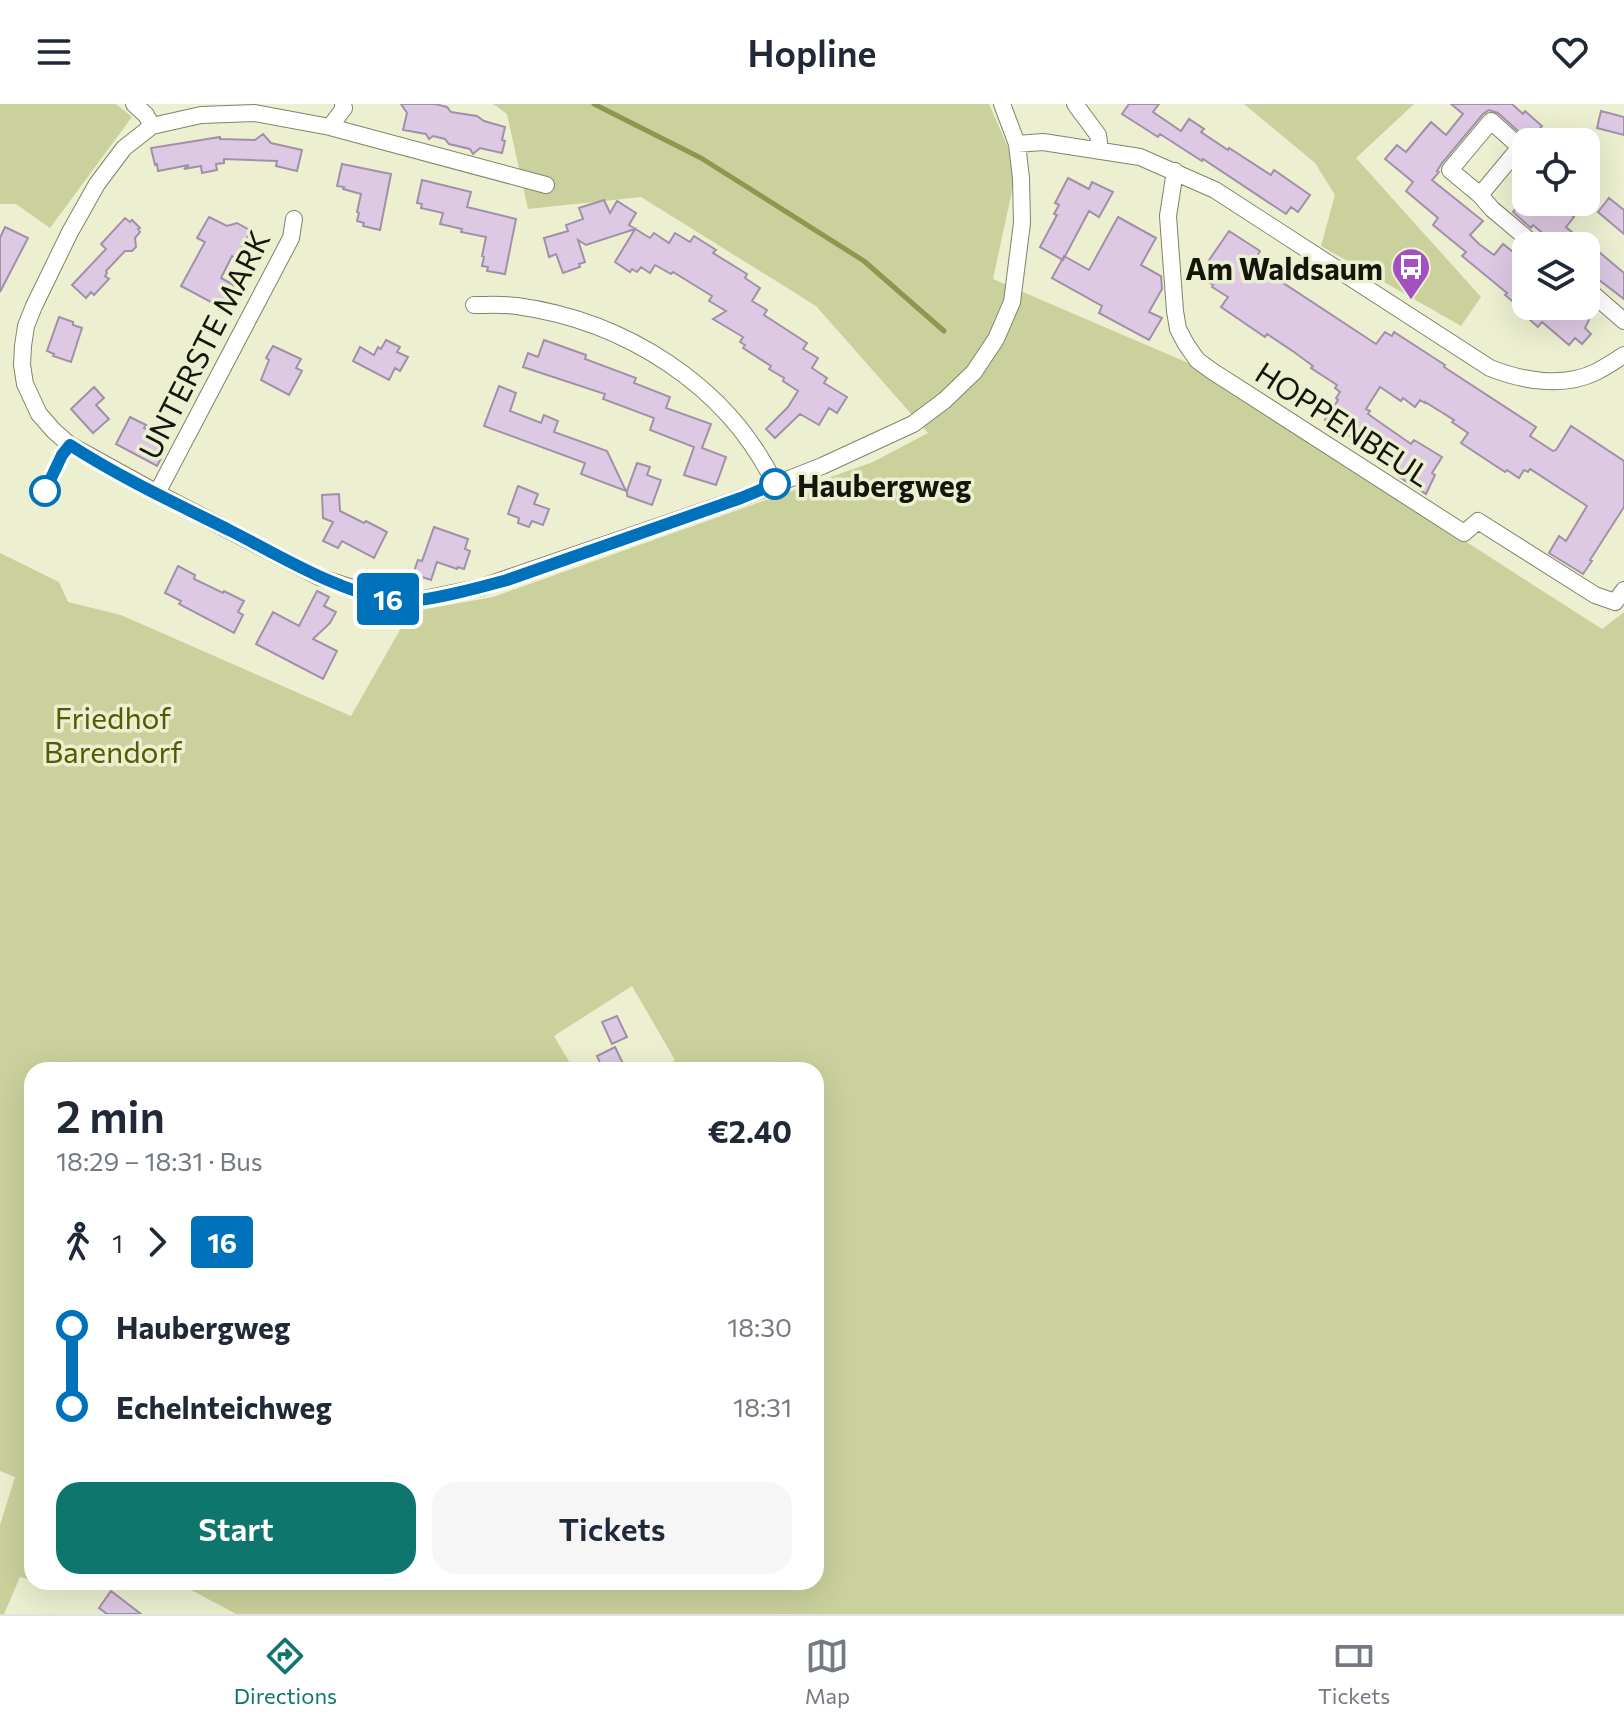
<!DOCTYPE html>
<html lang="en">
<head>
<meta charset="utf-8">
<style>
  :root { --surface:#fff; --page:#f6f6f7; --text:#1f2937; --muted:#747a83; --line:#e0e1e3; --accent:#0f766e }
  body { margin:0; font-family:Commissioner,sans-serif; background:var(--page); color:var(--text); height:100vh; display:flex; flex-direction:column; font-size:30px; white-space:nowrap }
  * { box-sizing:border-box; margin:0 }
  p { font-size:26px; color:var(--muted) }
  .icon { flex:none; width:44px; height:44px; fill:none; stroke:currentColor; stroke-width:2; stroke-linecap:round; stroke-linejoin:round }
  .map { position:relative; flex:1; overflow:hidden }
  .drawer { position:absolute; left:24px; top:958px; width:800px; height:528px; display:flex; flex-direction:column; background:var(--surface); border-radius:24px; box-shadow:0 8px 32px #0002 }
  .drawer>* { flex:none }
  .badge { padding:0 16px; border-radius:6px; font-size:28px; line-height:52px }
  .buttons { position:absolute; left:1512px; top:24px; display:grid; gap:16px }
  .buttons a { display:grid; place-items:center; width:88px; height:88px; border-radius:16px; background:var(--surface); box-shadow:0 8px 32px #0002; font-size:40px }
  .map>.badge { position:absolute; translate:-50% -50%; box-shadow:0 0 0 4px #fff }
  .legs { display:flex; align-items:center; gap:12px; height:88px; padding:0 32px; font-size:26px }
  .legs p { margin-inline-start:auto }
  .summary { display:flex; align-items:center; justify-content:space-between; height:136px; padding:0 32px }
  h1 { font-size:44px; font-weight:600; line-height:60px }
  .cta { display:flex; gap:16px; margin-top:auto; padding:16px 32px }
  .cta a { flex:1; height:92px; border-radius:24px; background:var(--accent); color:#fff; font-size:32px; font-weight:600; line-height:92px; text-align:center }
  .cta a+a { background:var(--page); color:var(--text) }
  ul { padding:0 32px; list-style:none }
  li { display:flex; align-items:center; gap:28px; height:80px; font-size:30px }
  li i { display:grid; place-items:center; width:12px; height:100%; margin:0 10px; background:currentColor }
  li i::after { content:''; width:20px; height:20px; margin:-10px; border:6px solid; border-radius:50%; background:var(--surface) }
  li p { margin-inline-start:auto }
  li:first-child i { background:linear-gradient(#0000 50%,currentColor 0) }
  li:last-child i { background:linear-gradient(currentColor 50%,#0000 0) }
  header { display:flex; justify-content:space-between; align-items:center; height:104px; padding:0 32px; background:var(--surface); font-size:36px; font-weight:600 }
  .dock { display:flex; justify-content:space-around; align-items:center; height:112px; border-top:2px solid var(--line); background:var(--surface); font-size:22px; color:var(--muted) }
  .dock a { display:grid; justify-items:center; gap:4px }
  .dock .current { color:var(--accent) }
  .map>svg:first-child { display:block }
</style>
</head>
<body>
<header><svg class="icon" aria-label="menu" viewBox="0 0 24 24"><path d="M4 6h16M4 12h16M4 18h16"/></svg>Hopline<svg class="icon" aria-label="heart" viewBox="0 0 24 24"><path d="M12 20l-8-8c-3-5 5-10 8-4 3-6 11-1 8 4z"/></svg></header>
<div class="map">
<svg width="1624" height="1510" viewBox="0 0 1624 1510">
  <rect width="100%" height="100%" fill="#ecf0d0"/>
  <path fill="#cbd19c" d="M0,0H116L132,13L50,124L16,100H0Z
    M493,0H989L1017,64L993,175L1186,258L1602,525L1624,508V1510H236L180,1480L181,1478H816V1127L820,1121L816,1117V966H661L675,956L632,882L554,932L574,966H32V1476L20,1473L4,1510H0V1421L15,1373L0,1367V449L59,478L68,498L121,511L351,612L401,524L404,509L493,493L873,358L928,329L816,202L641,93L528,105L507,10Z
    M1244,0H1414L1356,54L1481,193L1461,222L1321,142L1335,91L1315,59Z"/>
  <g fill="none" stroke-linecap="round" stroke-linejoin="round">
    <path stroke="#8f9650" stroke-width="5" d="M594,0L701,54L864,157L944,227"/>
  </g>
  <path fill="#ddc9e4" stroke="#a290a9" stroke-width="2" d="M401,0H435L447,3L451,8L477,12L484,17L505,23L502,36L505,37L502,49L480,44L473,50L470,45L449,40L445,35L433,32L429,35L426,30L403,26L407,9Z
    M1129,0H1159L1153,8L1181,27L1189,15L1204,25L1201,28L1228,46L1229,44L1271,71L1274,66L1310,91L1298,108L1291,103L1286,110L1203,55L1202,57L1160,30L1158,33L1122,10Z
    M1451,0H1512L1523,10L1525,7L1542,22L1529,37L1498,9L1489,6L1483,10L1442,59L1437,67L1439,68L1432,76L1483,117L1470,131L1479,140L1494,151L1503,140L1518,152L1514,157L1526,168V202H1572L1589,216L1585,224L1591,230L1582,240L1575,234L1569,241L1542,218L1538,223L1527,213L1529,211L1505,191L1507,189L1462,152L1466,148L1433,121L1438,114L1406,87L1413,78L1385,55L1397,41L1406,48L1431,18L1446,31L1463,10Z
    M1601,7L1624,13V31L1597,24Z
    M263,30L271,39L302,46L297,67L276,62L277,57L224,55V59L216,60L217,66L202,69L201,62L184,65L189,61L158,67L157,60L155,61L151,44L220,33V35L255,36Z
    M342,60L391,70L380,126L363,122L364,119L357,117L359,109L357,108L361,90L343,85L344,83L337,82Z
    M1068,74L1089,85L1092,78L1113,88L1099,113L1089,107L1063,156L1040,143L1057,111L1054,110L1059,101L1055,99Z
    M422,76L471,88L467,103L516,115L505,170L487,167L488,163L482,162L484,153L482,152L486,133L461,128L462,125L440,120L443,109L421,104L422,100L417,99Z
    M1609,94L1624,106V130L1598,108Z
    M604,96L610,109L617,97L636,109L629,121L650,134L654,129L669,139L675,129L690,138L694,132L716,146L713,149L747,170L745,174L760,184L752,197L767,206L764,211L807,239L803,245L818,254L812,264L827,274L824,279L847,293L837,309L829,304L819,321L800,310L775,334L766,325L788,303L798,287L783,277L784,274L769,265L771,262L743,244L745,241L740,238L743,233L713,215L726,207L709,197L712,192L673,168L671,170L655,161L650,169L641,163L637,168L632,165L630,168L615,158L635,125L586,141L578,136L585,158L579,160L580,163L563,169L556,150L549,153L544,134L568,127L566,121L583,115L579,104Z
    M1521,98H1555L1574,113L1566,123L1586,140V137L1624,169V195L1586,166V142H1558L1533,121L1531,124L1513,108Z
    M209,113L227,122L237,119L251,127L236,155L232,152L221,174L234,181L222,204L181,182L205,138L197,134Z
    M1118,113L1156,134L1141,161L1161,172L1162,185L1149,208L1162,214L1149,236L1099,209L1102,202L1052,174L1064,152L1089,166Z
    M125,114L130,118L132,116L140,124L138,125L140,128L135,134L136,143L132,147H125L106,167L107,169L105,172L109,175L94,191L91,188L86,194L72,181L106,145L101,140Z
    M5,123L28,134L0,188V134Z
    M1229,127L1260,147L1253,159L1376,240L1385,228L1392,232L1394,228L1445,261L1444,263L1536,323L1530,332L1553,347L1556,346L1571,322L1624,357V403L1590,456L1592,457L1583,470L1549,449L1559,432L1566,437L1587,402L1530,365L1528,368L1524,366L1519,374L1507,366L1505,368L1461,339L1468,329L1452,318L1454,316L1425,298V299L1420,296L1415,303L1403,294L1401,297L1380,283L1366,305L1370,307L1368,310L1411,340L1414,336L1442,353L1432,369L1435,371L1426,390L1398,372L1402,366L1325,316L1338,296L1336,294L1340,288L1335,284L1337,281L1311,264L1313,262L1294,248L1267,230L1265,233L1221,203L1228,193L1212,183L1213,181L1201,173L1207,163L1205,162Z
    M59,213L73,218V221L82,224L71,258L53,252L54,250L47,247Z
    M386,236L400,243L397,248L408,253L400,267L395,264L389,276L353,257L360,243L374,251L378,243L381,245Z
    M544,236L586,251L585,255L636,274L634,279L670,293L666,304L711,320L702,344L726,353L716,381L684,371L694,343L650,326L654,314L603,295L605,290L523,263L528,249L538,253Z
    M273,242L301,255L296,264L302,267L289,291L261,276L269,256L266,254Z
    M499,282L516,289L510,307L541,319L544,311L558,317L554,328L607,347L626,387L581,370L585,359L484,322Z
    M94,283L104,294L96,301L109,315L93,329L71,305Z
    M130,313L146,321L144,324L157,331L154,338L166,345L157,362L116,340Z
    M637,359L650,363L647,371L661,376L652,401L627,392V387Z
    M518,382L538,390L534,400L549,405L543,421L532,417L529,423L518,419L519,414L508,410Z
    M339,390L340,407L364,419L366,417L387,428L374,454L342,437L338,444L323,437L333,418L323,414L322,391Z
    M434,423L468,435L465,445L470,447L464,465L458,463L457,465L437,458L431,476L413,470L418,456L422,457Z
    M178,462L195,471L194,475L223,489L224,487L244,497L238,508L243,511L234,529L179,500L181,497L165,489Z
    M317,487L329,493L324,502L336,508L330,519L313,535L337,547L323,575L256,540L273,508L299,522Z
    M617,912L627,933L612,940L602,918Z
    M615,943L626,966H603L597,952Z
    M111,1487L141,1510H107L99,1504Z"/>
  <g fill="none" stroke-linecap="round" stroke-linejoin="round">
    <g stroke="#818468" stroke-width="18">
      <path id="minor" d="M134,0L146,11L152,22
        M1075,0L1098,31L1100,46
        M330,23L344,4L343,0
        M1017,40L1043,38L1140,53L1215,86L1490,264C1523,277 1563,284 1596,268C1606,263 1615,257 1624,251
        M1175,67L1168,112L1175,207L1178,225L1186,240L1197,256L1212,267L1464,429L1478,417L1595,491L1615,498L1624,486
        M546,81L330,23L255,9L201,11L152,22L124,44L97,80L70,128L34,202L26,222L23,242L22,261L25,280L39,310L54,327L70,341L157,389L319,473L396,498L424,495L482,483L741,394L822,362L913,320L945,296L974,268L996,235L1012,198L1022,119L1021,74L1017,40L1002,0
        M1480,91L1520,43L1491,17L1450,66L1480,91L1492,105L1536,142
        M1586,184L1624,217
        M474,201C488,201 503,200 517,202C625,217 727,281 775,380
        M157,389L291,134L294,115"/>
    </g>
    <use href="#minor" stroke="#fff" stroke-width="16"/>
  </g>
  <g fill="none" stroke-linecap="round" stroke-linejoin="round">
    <g stroke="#fff" stroke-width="18">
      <path id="line-1" d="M45,387L62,351L70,341C121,374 177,400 231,427C282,453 337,487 393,497C418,501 481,483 507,476L741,394L775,380"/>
    </g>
    <use href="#line-1" stroke="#0072bc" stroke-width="12"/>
  </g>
  <defs>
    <g id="bus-pin" transform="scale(2)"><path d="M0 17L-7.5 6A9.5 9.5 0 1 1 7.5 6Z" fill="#a451c0" stroke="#ecf0d0"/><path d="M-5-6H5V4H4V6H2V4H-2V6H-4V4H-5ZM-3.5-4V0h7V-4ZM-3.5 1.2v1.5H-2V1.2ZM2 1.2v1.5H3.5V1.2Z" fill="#fff"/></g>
  </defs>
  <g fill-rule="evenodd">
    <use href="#bus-pin" x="1411" y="163"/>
  </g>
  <g fill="#fff" stroke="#0072bc" stroke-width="4">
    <circle cx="775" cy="380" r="14"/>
    <circle cx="45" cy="387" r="14"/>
  </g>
  <g text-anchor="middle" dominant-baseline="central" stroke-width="7" stroke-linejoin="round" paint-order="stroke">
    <g font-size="30" font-weight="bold" fill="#14160b" stroke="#ecf0d0" text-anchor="end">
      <text x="1383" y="163">Am Waldsaum</text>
    </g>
    <g font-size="30" fill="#14160b" stroke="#ecf0d0">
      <text transform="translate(203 240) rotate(-63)">UNTERSTE MARK</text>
      <text transform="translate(1344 319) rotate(33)">HOPPENBEUL</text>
    </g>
    <g font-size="30" font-weight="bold" fill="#14160b" stroke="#ecf0d0" text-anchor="start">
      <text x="797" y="380">Haubergweg</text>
    </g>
    <g font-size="30" fill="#555a04" stroke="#ecf0d0">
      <text x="113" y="612">Friedhof<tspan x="113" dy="34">Barendorf</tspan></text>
    </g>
  </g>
</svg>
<div class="buttons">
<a><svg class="icon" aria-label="locate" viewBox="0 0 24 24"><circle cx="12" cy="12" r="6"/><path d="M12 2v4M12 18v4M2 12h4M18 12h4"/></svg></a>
<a><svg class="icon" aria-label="layers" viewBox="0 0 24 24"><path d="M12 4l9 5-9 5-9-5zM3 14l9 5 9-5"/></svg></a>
</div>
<b class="badge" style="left:388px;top:495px;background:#0072bc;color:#fff">16</b>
<section class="drawer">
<div class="summary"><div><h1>2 min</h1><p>18:29 – 18:31 · Bus</p></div><b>€2.40</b></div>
<div class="legs"><svg class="icon" aria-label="walk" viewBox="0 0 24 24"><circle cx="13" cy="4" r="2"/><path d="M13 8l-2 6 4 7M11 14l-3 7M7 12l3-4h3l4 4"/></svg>1<svg class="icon" aria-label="forward" viewBox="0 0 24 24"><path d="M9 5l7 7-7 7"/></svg><b class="badge" style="background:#0072bc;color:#fff">16</b></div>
<ul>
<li><i style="color:#0072bc"></i><b>Haubergweg</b><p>18:30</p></li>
<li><i style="color:#0072bc"></i><b>Echelnteichweg</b><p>18:31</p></li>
</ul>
<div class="cta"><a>Start</a><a>Tickets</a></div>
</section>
</div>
<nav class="dock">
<a class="current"><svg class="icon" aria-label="directions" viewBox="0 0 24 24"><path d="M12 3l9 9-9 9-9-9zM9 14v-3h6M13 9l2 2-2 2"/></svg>Directions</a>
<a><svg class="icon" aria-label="map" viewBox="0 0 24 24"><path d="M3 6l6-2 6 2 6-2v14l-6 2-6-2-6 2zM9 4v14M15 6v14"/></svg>Map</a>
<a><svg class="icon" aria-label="tickets" viewBox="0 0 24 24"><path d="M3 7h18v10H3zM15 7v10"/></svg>Tickets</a>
</nav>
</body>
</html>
